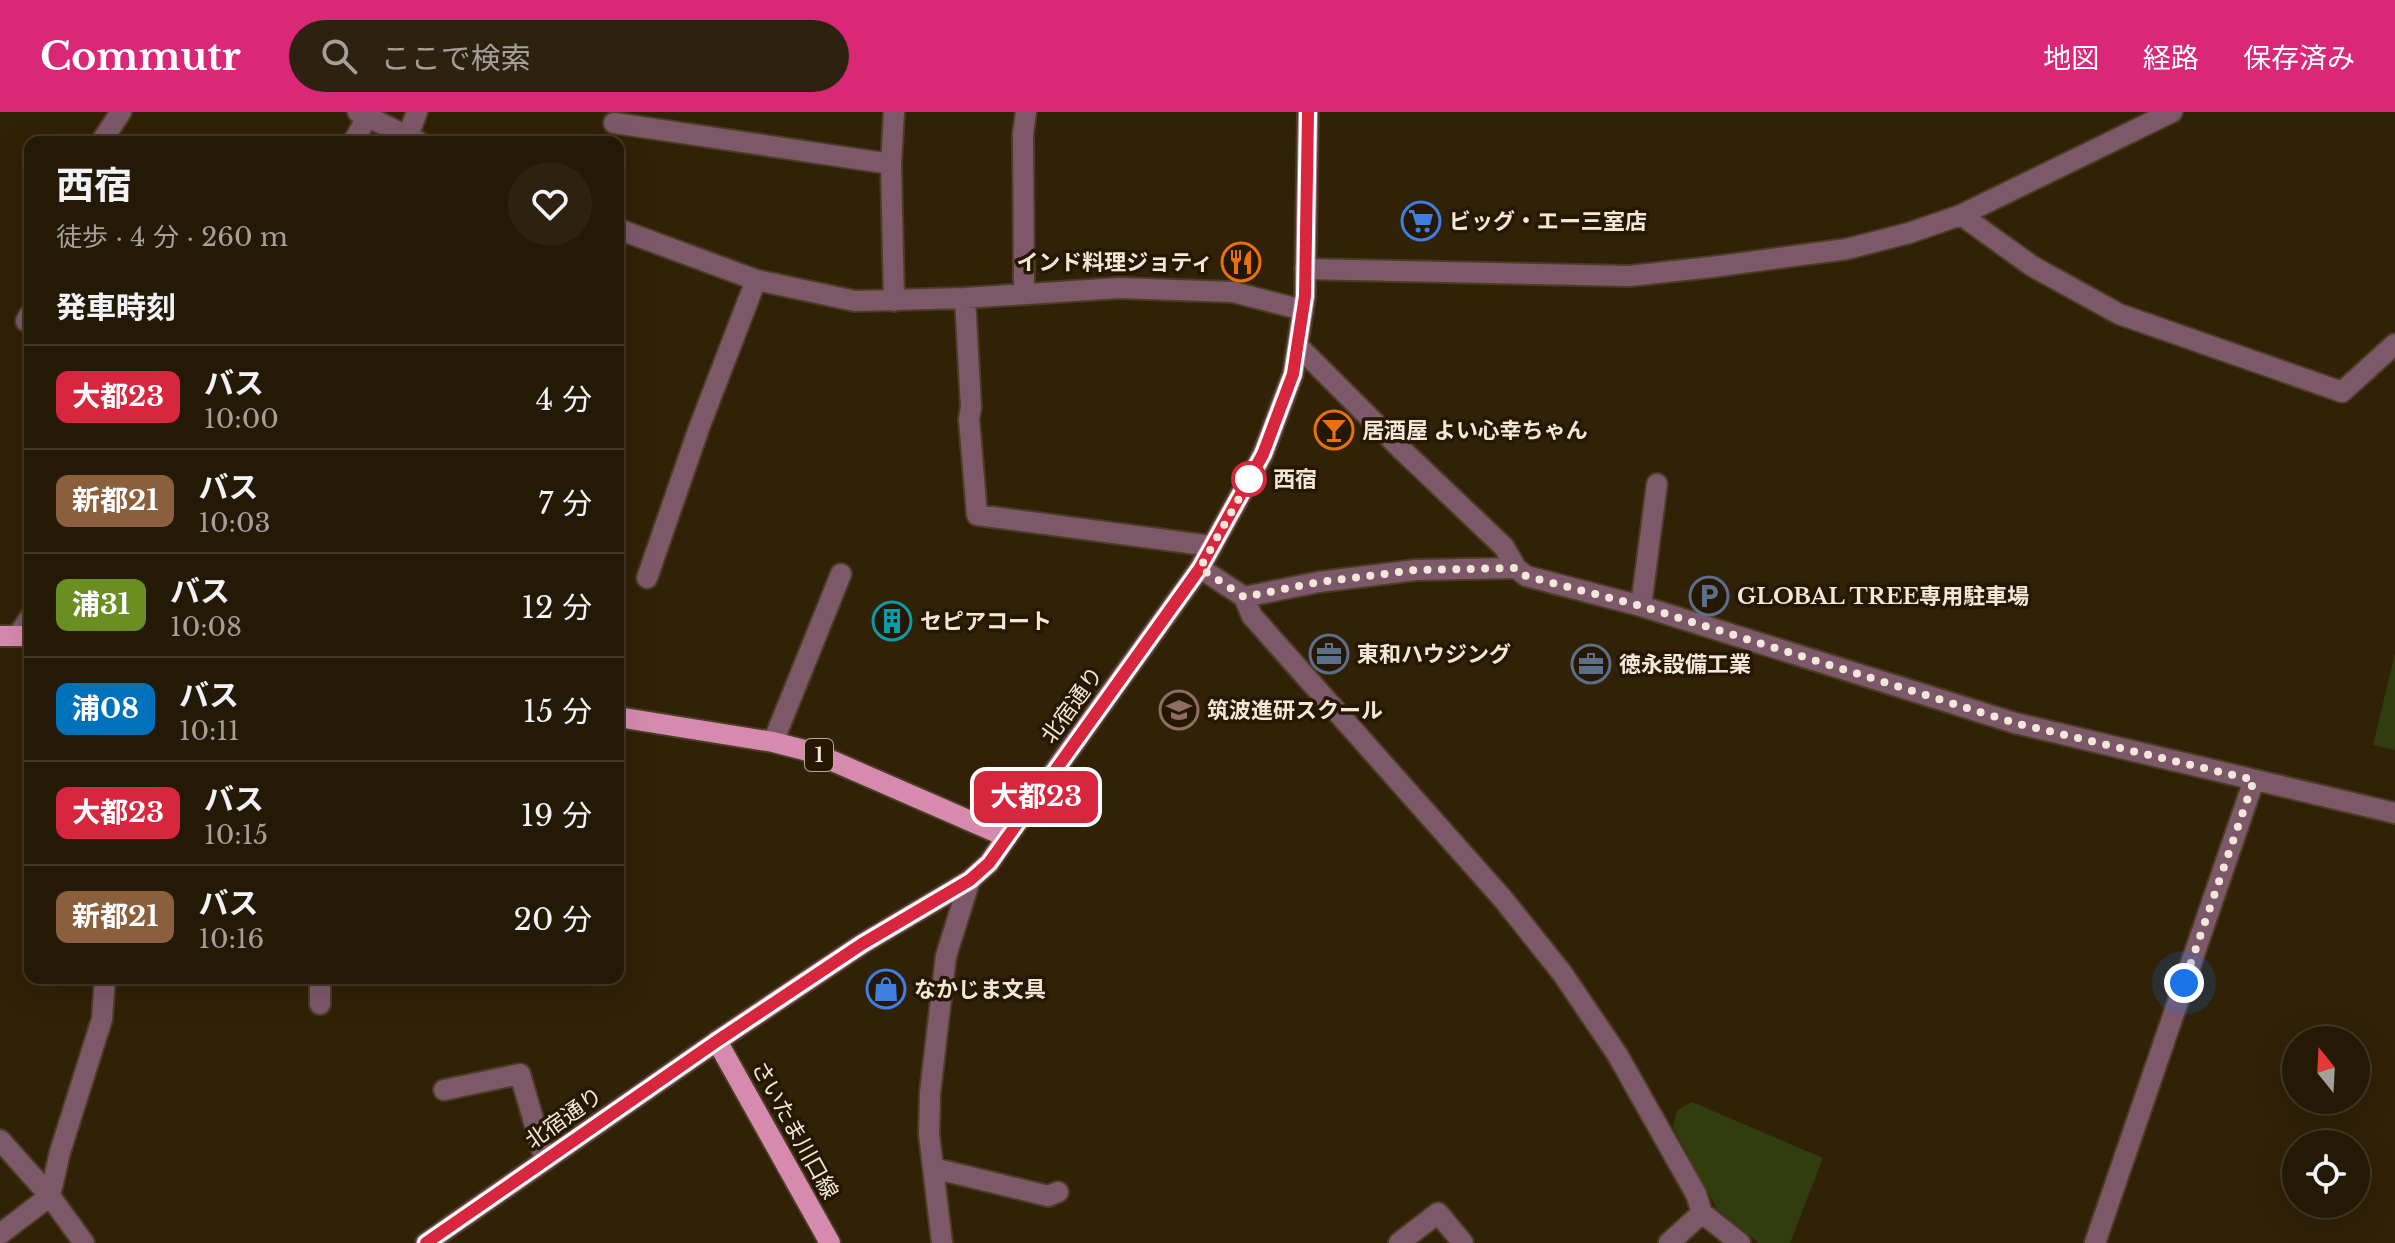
<!DOCTYPE html>
<html lang="ja">
<head>
<meta charset="utf-8">
<style>
  :root { --surface:#241905; --page:#2c220f; --text:#f1f3f6; --muted:#a3a09a; --line:#413827; --accent:#db2777 }
  body { margin:0; font-family:"Libre Baskerville","Noto Sans JP",serif; background:var(--page); color:var(--text); height:100vh; display:flex; flex-direction:column; font-size:30px; white-space:nowrap }
  * { box-sizing:border-box; margin:0 }
  p { font-size:26px; color:var(--muted) }
  .icon { flex:none; width:44px; height:44px; fill:none; stroke:currentColor; stroke-width:2; stroke-linecap:round; stroke-linejoin:round }
  .map { position:relative; flex:1; overflow:hidden }
  .sheet { position:absolute; left:24px; top:24px; width:600px; height:848px; display:flex; flex-direction:column; background:var(--surface); border-radius:16px; box-shadow:0 8px 32px #0002,0 0 0 2px var(--line) }
  .sheet>* { flex:none }
  .badge { padding:0 16px; border-radius:12px; font-size:28px; line-height:52px }
  .needle { width:52px; rotate:342deg }
  .fabs { position:absolute; left:2282px; top:914px; display:grid; gap:16px }
  .fabs a { display:grid; place-items:center; width:88px; height:88px; border-radius:50%; background:var(--surface); box-shadow:0 8px 32px #0002,0 0 0 2px var(--line); font-size:40px }
  .you { position:absolute; width:40px; height:40px; margin:-20px; border:6px solid #fff; border-radius:50%; background:#1a73e8; box-shadow:0 0 0 12px #1a73e833 }
  .map>.badge { position:absolute; translate:-50% -50%; box-shadow:0 0 0 4px #fff }
  h2 { padding:0 32px; font-size:30px; line-height:72px }
  .round { display:grid; place-items:center; flex:none; width:84px; height:84px; border-radius:42px; background:var(--page) }
  .overview { display:flex; align-items:center; justify-content:space-between; height:136px; padding:0 32px }
  h1 { font-size:38px; font-weight:700; line-height:60px }
  ul { padding:0; list-style:none }
  li { display:flex; align-items:center; gap:24px; height:104px; padding:0 32px; border-top:2px solid var(--line) }
  li div { flex:1 }
  li b { display:block; font-size:30px }
  li em { font-style:normal }
  li .badge { min-width:88px; font-weight:700; text-align:center }
  header { display:flex; align-items:center; gap:48px; box-sizing:border-box; height:112px; padding:0 40px; background:var(--accent); color:#fff }
  header strong { font-size:38px }
  nav { display:flex; gap:44px; margin-inline-start:auto; font-size:28px }
  .search { width:560px; height:72px; background:var(--page); display:flex; align-items:center; gap:20px; box-sizing:border-box; padding:0 28px; border-radius:44px; color:var(--muted); font-size:30px }
  .map>svg:first-child { display:block }
</style>
</head>
<body>
<header>
<strong>Commutr</strong>
<div class="search"><svg class="icon" aria-label="search" viewBox="0 0 24 24"><circle cx="10" cy="10" r="6"/><path d="M15 15l6 6"/></svg>ここで検索</div>
<nav><a>地図</a><a>経路</a><a>保存済み</a></nav>
</header>
<div class="map">
<svg width="2395" height="1131" viewBox="0 0 2395 1131">
  <rect width="100%" height="100%" fill="#302107"/>
  <path fill="#323d0f" d="M2395,541V638L2373,633Z
    M1692,990L1823,1046L1790,1131H1759L1717,1097L1673,1015L1677,998Z"/>
  <g fill="none" stroke-linecap="round" stroke-linejoin="round">
    <g stroke="#4b3d24" stroke-width="24">
      <path id="lane" d="M1641,494L1657,372"/>
    </g>
    <g stroke="#4b3d24" stroke-width="24">
      <path id="street" d="M358,0L419,30
        M614,11L891,52
        M408,24L417,0
        M101,30L121,0
        M353,30L367,6
        M1961,103L2032,154L2119,202L2342,280L2395,232
        M618,117L756,168L855,189L965,186L1119,176L1233,180L1303,198
        M1305,157L1629,164L1712,155L1847,137L1909,121L1961,103L2172,0
        M1024,181L1023,22L1026,0
        M965,186L971,295L969,307L977,403L1212,434
        M894,189L891,52L894,0
        M26,209L30,202
        M1298,234L1400,336L1504,435L1516,456
        M1200,456L1244,485L1319,470L1416,458L1516,456L1526,464L1641,494L2015,611L2395,701
        M647,466L699,316L756,168
        M1244,485L1252,504L1503,787L1562,861L1617,942L1696,1082L1702,1101L1740,1131
        M18,523L30,506
        M773,630L841,462
        M320,866V892
        M444,978L520,962L545,1048
        M0,1028L50,1084L84,1131
        M933,1056L1048,1084L1058,1080
        M0,1122L50,1084L60,1040L102,907L105,866
        M942,1131L929,1022L930,981L946,844L970,768
        M1399,1131L1438,1101L1463,1131
        M1669,1131L1702,1101
        M2095,1131L2254,668"/>
    </g>
    <g stroke="#4b3d24" stroke-width="24">
      <path id="secondary" d="M1007,725L1200,456L1263,342L1293,262L1305,184L1308,0
        M426,1131L717,929"/>
    </g>
    <g stroke="#4b3d24" stroke-width="24">
      <path id="primary" d="M0,524H30
        M618,605L773,630L812,640L1007,725L989,751L970,768L862,832L717,929L830,1131"/>
    </g>
    <use href="#lane" stroke="#7d5869" stroke-width="20"/>
    <use href="#street" stroke="#7d5869" stroke-width="20"/>
    <use href="#secondary" stroke="#af7590" stroke-width="20"/>
    <use href="#primary" stroke="#d68bae" stroke-width="20"/>
  </g>
  <g fill="none" stroke-linecap="round" stroke-linejoin="round">
    <g stroke="#fff" stroke-width="18">
      <path id="line" d="M426,1131L717,929L862,832L970,768L989,751L1200,456L1263,342L1293,262L1305,184L1308,0"/>
    </g>
    <use href="#line" stroke="#d7263d" stroke-width="12"/>
    <path stroke="#f2e8d9" stroke-width="8" stroke-dasharray="0 14.4" d="M1249,367L1251,365L1200,456L1244,485L1319,470L1416,458L1516,456L1526,464L1641,494L2015,611L2254,668L2184,871"/>
  </g>
  <defs>
    <g id="supermarket-ring" transform="scale(2)"><circle r="9.5" fill="#261701" stroke="#3f7fe0" stroke-width="1.5"/><path d="M-6-5.5h2.5l.6 2H6L4.5 2H-2.5L-4.4-4H-6ZM-1.5 3.2a1.3 1.3 0 1 0 .1 0ZM3 3.2a1.3 1.3 0 1 0 .1 0Z" fill="#3f7fe0"/></g>
    <g id="restaurant-ring" transform="scale(2)"><circle r="9.5" fill="#261701" stroke="#e8710a" stroke-width="1.5"/><path d="M-5-6h1v4h1v-4h1v4h1v-4h1v5L-1.5 .5V6h-2V.5L-5-1ZM5-6V6H3V1.5H1.5Q1.5-4 5-6Z" fill="#e8710a"/></g>
    <g id="bar-ring" transform="scale(2)"><circle r="9.5" fill="#261701" stroke="#e8710a" stroke-width="1.5"/><path d="M-6-5H6L.8 .8V4.5H3.5V6h-7V4.5H-.8V.8Z" fill="#e8710a"/></g>
    <g id="parking-ring" transform="scale(2)"><circle r="9.5" fill="#261701" stroke="#5c6f8a" stroke-width="1.5"/><path d="M-3.5-5.5H1a3.5 3.5 0 0 1 0 7H-1V5.5H-3.5ZM-1-3.4V-.6H.8a1.4 1.4 0 0 0 0-2.8Z" fill="#5c6f8a"/></g>
    <g id="building-ring" transform="scale(2)"><circle r="9.5" fill="#261701" stroke="#0f9aa8" stroke-width="1.5"/><path d="M-4-6H4V6H1V3H-1V6H-4ZM-2.5-4.3h1.7v1.8h-1.7ZM.8-4.3h1.7v1.8H.8ZM-2.5-1h1.7V.8h-1.7ZM.8-1h1.7V.8H.8Z" fill="#0f9aa8"/></g>
    <g id="office-ring" transform="scale(2)"><circle r="9.5" fill="#261701" stroke="#5c6f8a" stroke-width="1.5"/><path d="M-6-3h4V-5.5h4V-3h4V5H-6ZM-1-4.5V-3h2v-1.5ZM-6 0V1H6V0Z" fill="#5c6f8a"/></g>
    <g id="school-ring" transform="scale(2)"><circle r="9.5" fill="#261701" stroke="#8d6e63" stroke-width="1.5"/><path d="M0-5L7-2L0 1L-7-2ZM-4 1L0 2.5L4 1V4Q0 6-4 4Z" fill="#8d6e63"/></g>
    <g id="shop-ring" transform="scale(2)"><circle r="9.5" fill="#261701" stroke="#3f7fe0" stroke-width="1.5"/><path d="M-5-2.5h2.3a2.7 3.5 0 0 1 5.4 0H5L5.5 6h-11ZM-1.5-2.5h3a1.5 2.3 0 0 0-3 0Z" fill="#3f7fe0"/></g>
  </defs>
  <g fill-rule="evenodd">
    <use href="#supermarket-ring" x="1421" y="109"/>
    <use href="#restaurant-ring" x="1241" y="150"/>
    <use href="#bar-ring" x="1334" y="318"/>
    <use href="#parking-ring" x="1709" y="484"/>
    <use href="#building-ring" x="892" y="509"/>
    <use href="#office-ring" x="1329" y="542"/>
    <use href="#office-ring" x="1591" y="552"/>
    <use href="#school-ring" x="1179" y="598"/>
    <use href="#shop-ring" x="886" y="877"/>
  </g>
  <circle fill="#fff" stroke="#d7263d" stroke-width="4" cx="1249" cy="367" r="16"/>
  <g text-anchor="middle" dominant-baseline="central" stroke-width="7" stroke-linejoin="round" paint-order="stroke">
    <rect fill="#261701" stroke="#b5a998" stroke-width="2" x="805" y="627" width="28" height="32" rx="6"/>
    <g font-size="20" font-weight="bold" fill="#f2e8d9">
      <text x="819" y="643">1</text>
    </g>
    <g font-size="22" font-weight="bold" fill="#f2e8d9" stroke="#261701" text-anchor="start">
      <text x="1449" y="109">ビッグ・エー三室店</text>
      <text x="1213" y="150" text-anchor="end">インド料理ジョティ</text>
      <text x="1362" y="318">居酒屋 よい心幸ちゃん</text>
      <text x="1737" y="484">GLOBAL TREE専用駐車場</text>
      <text x="920" y="509">セピアコート</text>
      <text x="1357" y="542">東和ハウジング</text>
      <text x="1619" y="552">徳永設備工業</text>
      <text x="1207" y="598">筑波進研スクール</text>
      <text x="914" y="877">なかじま文具</text>
    </g>
    <g font-size="22" font-weight="bold" fill="#f2e8d9" stroke="#261701" text-anchor="start">
      <text x="1273" y="367">西宿</text>
    </g>
    <g font-size="22" fill="#f2e8d9" stroke="#261701">
      <text transform="translate(1072 593) rotate(-54)">北宿通り</text>
      <text transform="translate(564 1006) rotate(-35)">北宿通り</text>
      <text transform="translate(795 1018) rotate(61)">さいたま川口線</text>
    </g>
  </g>
</svg>
<div class="fabs">
<a><svg class="needle" viewBox="-14 -14 28 28"><path d="M0-13l5 13h-10z" fill="#e53935"/><path d="M0 13l5-13h-10z" fill="#a3a09a"/></svg></a>
<a><svg class="icon" aria-label="locate" viewBox="0 0 24 24"><circle cx="12" cy="12" r="6"/><path d="M12 2v4M12 18v4M2 12h4M18 12h4"/></svg></a>
</div>
<div class="you" style="left:2184px;top:871px"></div>
<b class="badge" style="left:1036px;top:685px;background:#d7263d;color:#fff">大都23</b>
<section class="sheet">
<div class="overview"><div><h1>西宿</h1><p>徒歩 · 4 分 · 260 m</p></div><a class="round"><svg class="icon" aria-label="heart" viewBox="0 0 24 24"><path d="M12 20l-8-8c-3-5 5-10 8-4 3-6 11-1 8 4z"/></svg></a></div>
<h2>発車時刻</h2>
<ul>
<li><span class="badge" style="background:#d7263d;color:#fff">大都23</span><div><b>バス</b><p>10:00</p></div><em>4 分</em></li>
<li><span class="badge" style="background:#8b5e3c;color:#fff">新都21</span><div><b>バス</b><p>10:03</p></div><em>7 分</em></li>
<li><span class="badge" style="background:#6b8e23;color:#fff">浦31</span><div><b>バス</b><p>10:08</p></div><em>12 分</em></li>
<li><span class="badge" style="background:#0072bc;color:#fff">浦08</span><div><b>バス</b><p>10:11</p></div><em>15 分</em></li>
<li><span class="badge" style="background:#d7263d;color:#fff">大都23</span><div><b>バス</b><p>10:15</p></div><em>19 分</em></li>
<li><span class="badge" style="background:#8b5e3c;color:#fff">新都21</span><div><b>バス</b><p>10:16</p></div><em>20 分</em></li>
</ul>
</section>
</div>
</body>
</html>
